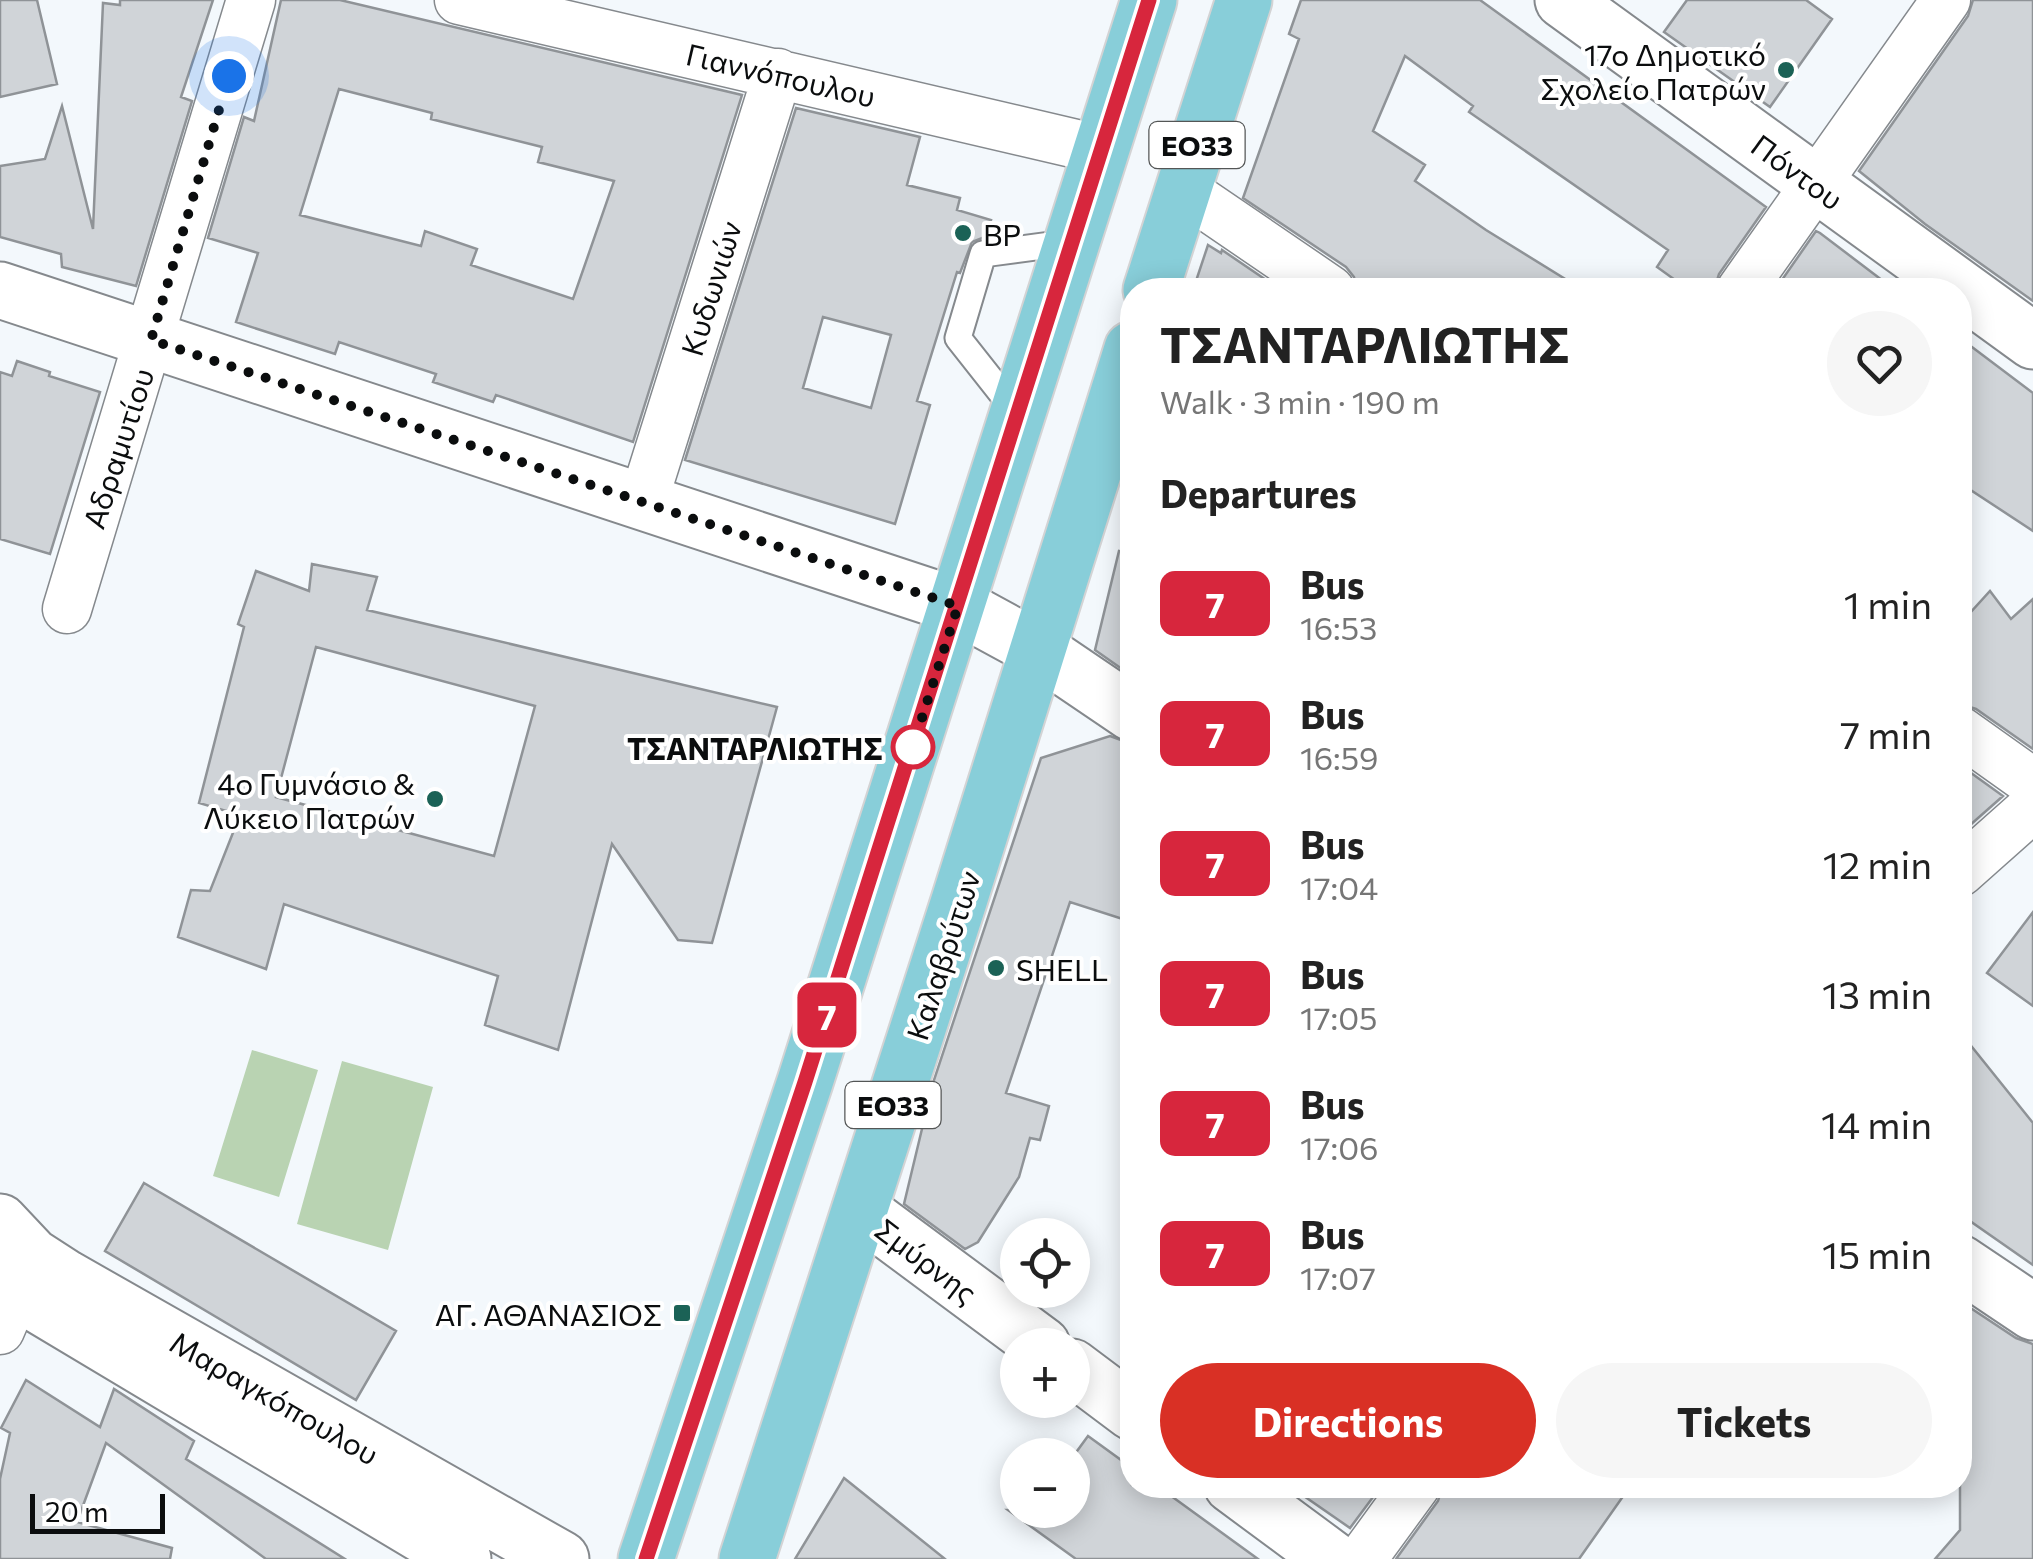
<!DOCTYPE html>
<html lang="en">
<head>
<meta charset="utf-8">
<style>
  :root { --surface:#fff; --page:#f6f6f6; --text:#222; --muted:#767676; --accent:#d93025 }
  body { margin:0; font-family:Commissioner,sans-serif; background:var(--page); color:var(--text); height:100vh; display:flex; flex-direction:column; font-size:38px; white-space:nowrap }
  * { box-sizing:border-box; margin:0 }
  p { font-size:32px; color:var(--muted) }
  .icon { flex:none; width:55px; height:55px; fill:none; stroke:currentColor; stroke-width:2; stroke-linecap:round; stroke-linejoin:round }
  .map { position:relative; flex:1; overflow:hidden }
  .panel { position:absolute; left:1120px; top:278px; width:852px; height:1220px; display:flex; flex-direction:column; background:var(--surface); border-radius:40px; box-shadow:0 5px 25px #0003 }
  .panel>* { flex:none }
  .badge { padding:0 20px; border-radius:15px; font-size:35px; line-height:65px }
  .tools { position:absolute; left:1000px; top:1218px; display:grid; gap:20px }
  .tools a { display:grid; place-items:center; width:90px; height:90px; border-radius:50%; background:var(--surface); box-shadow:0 5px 25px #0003; font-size:50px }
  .scale { position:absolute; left:30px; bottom:25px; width:135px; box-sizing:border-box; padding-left:10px; border:5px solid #0b0d0e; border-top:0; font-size:28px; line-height:35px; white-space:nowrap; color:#0b0d0e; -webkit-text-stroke:8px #fff; paint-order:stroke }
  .you { position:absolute; width:50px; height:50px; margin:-25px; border:8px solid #fff; border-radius:50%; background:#1a73e8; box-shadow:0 0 0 15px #1a73e833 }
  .map>.badge { position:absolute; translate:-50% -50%; box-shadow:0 0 0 5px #fff }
  h2 { padding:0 40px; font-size:38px; line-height:90px }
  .round { display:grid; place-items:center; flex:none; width:105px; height:105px; border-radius:52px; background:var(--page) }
  .headline { display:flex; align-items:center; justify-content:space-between; height:170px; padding:0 40px }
  h1 { font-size:48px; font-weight:700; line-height:75px }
  .cta { display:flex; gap:20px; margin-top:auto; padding:20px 40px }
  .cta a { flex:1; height:115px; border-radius:60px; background:var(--accent); color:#fff; font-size:40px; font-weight:700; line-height:115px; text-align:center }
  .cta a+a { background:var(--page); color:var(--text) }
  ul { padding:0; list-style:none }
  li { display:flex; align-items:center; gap:30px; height:130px; padding:0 40px }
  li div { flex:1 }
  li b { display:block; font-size:38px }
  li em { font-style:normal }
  li .badge { min-width:110px; font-weight:700; text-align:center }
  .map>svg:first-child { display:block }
</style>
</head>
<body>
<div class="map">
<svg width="2033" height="1559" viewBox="0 0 2033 1559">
  <rect width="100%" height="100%" fill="#f3f8fc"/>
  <path fill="#b9d3b2" d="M252,1050L318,1070L279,1197L213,1176Z
    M342,1061L433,1087L388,1250L297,1224Z"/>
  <path fill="#d0d4d8" stroke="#8f9397" stroke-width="2.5" fill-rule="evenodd" d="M0,0H37L57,84L0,97Z
    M120,0H213L181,97L192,101L136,286L62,267L61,254L0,237V166L45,159L62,106L93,229L103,3L120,5Z
    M281,0H340L742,95L633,442L496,395L493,402L433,382L436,374L339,342L335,354L236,322L258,253L208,238L244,117L254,121ZM339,89L432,113L431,119L542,147L538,162L614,181L573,299L471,265L477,249L425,231L421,246L300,215Z
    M1301,0H1480L1766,207L1719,274L1714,290H1689L1657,267L1668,250L1469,112L1473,106L1405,56L1373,131L1425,165L1415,181L1486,230L1583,290H1357L1354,277L1346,267L1243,198L1299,39L1289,34Z
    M1687,0H1806L1832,19L1770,107L1664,32Z
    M1973,0H2033V301L1925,224L1859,171L1968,16Z
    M796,108L920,137L907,185L960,198L957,210L991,220L985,237L972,242L960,273L957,272L917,401L930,405L895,524L685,460ZM823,317L891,335L871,408L803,388Z
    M1816,231L1820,233L1895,290H1775Z
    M1208,245L1221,253L1222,250L1281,290H1193Z
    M1960,338L2033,393V531L1960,483Z
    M17,361L50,372L49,376L100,392L50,554L0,539V372L12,376Z
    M1119,551L1132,553V676L1095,650Z
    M312,564L377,577L367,610L777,707L712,943L678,940L612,844L558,1050L485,1025L498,976L284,904L266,969L178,937L191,890L210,891L240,815L199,803L244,627L238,624L256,571L309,591ZM316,647L535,706L494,856L276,797Z
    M1990,591L2011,619L2033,599V749L1976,709L1960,704V624Z
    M1110,736L1132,744V922L1070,902L1006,1093L1049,1106L1040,1140L1030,1138L1019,1177L978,1242L965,1249L904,1204L933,1083L1041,758Z
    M1960,765L2003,796L1960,834Z
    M2033,912V1006L1987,973Z
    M1960,1032L2033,1123V1265L1960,1214Z
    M144,1183L396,1331L356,1400L105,1251Z
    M1960,1301L2016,1338L2033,1344V1559H1935L1960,1530Z
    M26,1380L100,1427L114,1389L194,1441L186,1459L345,1559H266L106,1443L77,1522L172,1548L170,1559H0V1479L10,1433L1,1428Z
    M1088,1436L1132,1468V1485H1156L1258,1559H1076L1008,1510H1072V1458Z
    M844,1478L945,1559H795Z
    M1288,1485H1382L1350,1528Z
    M1443,1485H1631L1579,1559H1396L1438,1501Z"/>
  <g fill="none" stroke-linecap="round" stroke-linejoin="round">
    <g stroke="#85898d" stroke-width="29">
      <path id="service" d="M1018,414L958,338L983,254L1073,242"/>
    </g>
    <g stroke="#85898d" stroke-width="51">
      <path id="minor" d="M459,0L1102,150
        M1182,189L1330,290
        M1741,290L1946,0
        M643,502L778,73
        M67,609L251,0
        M1960,731L2033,783
        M1960,872L2033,807
        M0,1330L30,1260
        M1362,1559L1416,1485"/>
    </g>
    <g stroke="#85898d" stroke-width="59">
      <path id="tertiary" d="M1563,0L2033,341
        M0,290L958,606L1039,650L1132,713
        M0,1222L32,1256L66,1278L561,1559
        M1960,1263L2033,1312
        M0,1282L463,1559"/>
    </g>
    <g stroke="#85898d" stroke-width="59">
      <path id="secondary" d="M860,1210L1042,1345
        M1072,1367L1132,1412
        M1232,1485L1332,1559"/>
    </g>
    <g stroke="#d3d3d4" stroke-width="59">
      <path id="primary" d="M1151,290L1244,0
        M646,1559L805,1082L1149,0
        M747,1559L959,901L1132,349"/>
    </g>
    <use href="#service" stroke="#fff" stroke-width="25"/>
    <use href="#minor" stroke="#fff" stroke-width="48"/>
    <use href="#tertiary" stroke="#fff" stroke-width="55"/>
    <use href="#secondary" stroke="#fff" stroke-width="55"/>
    <use href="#primary" stroke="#88ced9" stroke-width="55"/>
  </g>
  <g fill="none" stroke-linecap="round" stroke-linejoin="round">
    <g stroke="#fff" stroke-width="22">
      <path id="line" d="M646,1559L805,1082L1149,0"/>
    </g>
    <use href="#line" stroke="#d7263d" stroke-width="15"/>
    <path stroke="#0b0d0e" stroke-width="10" stroke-dasharray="0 18" d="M229,76L151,340L958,606L911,752L913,747"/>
  </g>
  <g fill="#1b6256" stroke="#fff" stroke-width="4">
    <circle cx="1786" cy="70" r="10"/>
    <circle cx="963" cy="233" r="10"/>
    <circle cx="435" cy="799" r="10"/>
    <circle cx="996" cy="968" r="10"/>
    <rect x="672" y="1303" width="20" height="20" rx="5"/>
  </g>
  <circle fill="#fff" stroke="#d7263d" stroke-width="5" cx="913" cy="747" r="20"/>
  <g text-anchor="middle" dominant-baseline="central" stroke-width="8" stroke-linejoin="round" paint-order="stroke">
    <g fill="#fff" stroke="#545656" stroke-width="2.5">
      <rect x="1149.5" y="122" width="95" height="46" rx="8"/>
      <rect x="845.5" y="1082" width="95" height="46" rx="8"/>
    </g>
    <g font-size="28" font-weight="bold" fill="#0b0d0e">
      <text x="1197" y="145">ΕΟ33</text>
      <text x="893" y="1105">ΕΟ33</text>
    </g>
    <g font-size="30" fill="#0b0d0e" stroke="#fff" text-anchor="end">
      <text x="1766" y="53">17ο Δημοτικό<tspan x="1766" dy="34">Σχολείο Πατρών</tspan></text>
      <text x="983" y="233" text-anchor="start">BP</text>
      <text x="415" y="782">4ο Γυμνάσιο &amp;<tspan x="415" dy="34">Λύκειο Πατρών</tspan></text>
      <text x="1016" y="968" text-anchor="start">SHELL</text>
      <text x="662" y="1313">ΑΓ. ΑΘΑΝΑΣΙΟΣ</text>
    </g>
    <g font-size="30" fill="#0b0d0e" stroke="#fff">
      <text transform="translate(781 74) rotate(13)">Γιαννόπουλου</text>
      <text transform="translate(1798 171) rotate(36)">Πόντου</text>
      <text transform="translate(710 288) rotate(-73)">Κυδωνιών</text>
      <text transform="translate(117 448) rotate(-72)">Αδραμυτίου</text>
      <text transform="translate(942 955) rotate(-72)">Καλαβρύτων</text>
      <text transform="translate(927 1260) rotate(37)">Σμύρνης</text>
      <text transform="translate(275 1397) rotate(30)">Μαραγκόπουλου</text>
    </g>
    <g font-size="30" font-weight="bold" fill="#0b0d0e" stroke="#fff" text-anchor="end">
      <text x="883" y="747">ΤΣΑΝΤΑΡΛΙΩΤΗΣ</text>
    </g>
  </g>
</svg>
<div class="tools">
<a><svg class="icon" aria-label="locate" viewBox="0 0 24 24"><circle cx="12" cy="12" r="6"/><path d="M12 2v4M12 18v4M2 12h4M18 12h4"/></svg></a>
<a>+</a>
<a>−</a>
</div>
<div class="scale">20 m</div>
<div class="you" style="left:229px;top:76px"></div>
<b class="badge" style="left:827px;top:1015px;background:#d7263d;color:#fff">7</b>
<section class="panel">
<div class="headline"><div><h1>ΤΣΑΝΤΑΡΛΙΩΤΗΣ</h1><p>Walk · 3 min · 190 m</p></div><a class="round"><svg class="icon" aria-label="heart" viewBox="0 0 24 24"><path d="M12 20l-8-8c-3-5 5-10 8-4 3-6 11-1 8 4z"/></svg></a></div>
<h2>Departures</h2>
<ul>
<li><span class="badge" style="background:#d7263d;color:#fff">7</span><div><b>Bus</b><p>16:53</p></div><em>1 min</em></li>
<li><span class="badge" style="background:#d7263d;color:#fff">7</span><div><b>Bus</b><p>16:59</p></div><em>7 min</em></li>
<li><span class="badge" style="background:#d7263d;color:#fff">7</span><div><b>Bus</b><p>17:04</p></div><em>12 min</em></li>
<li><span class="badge" style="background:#d7263d;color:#fff">7</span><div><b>Bus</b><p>17:05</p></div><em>13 min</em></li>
<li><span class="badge" style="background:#d7263d;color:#fff">7</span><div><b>Bus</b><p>17:06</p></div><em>14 min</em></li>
<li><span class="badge" style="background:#d7263d;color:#fff">7</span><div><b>Bus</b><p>17:07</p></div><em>15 min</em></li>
</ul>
<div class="cta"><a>Directions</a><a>Tickets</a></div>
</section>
</div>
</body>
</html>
